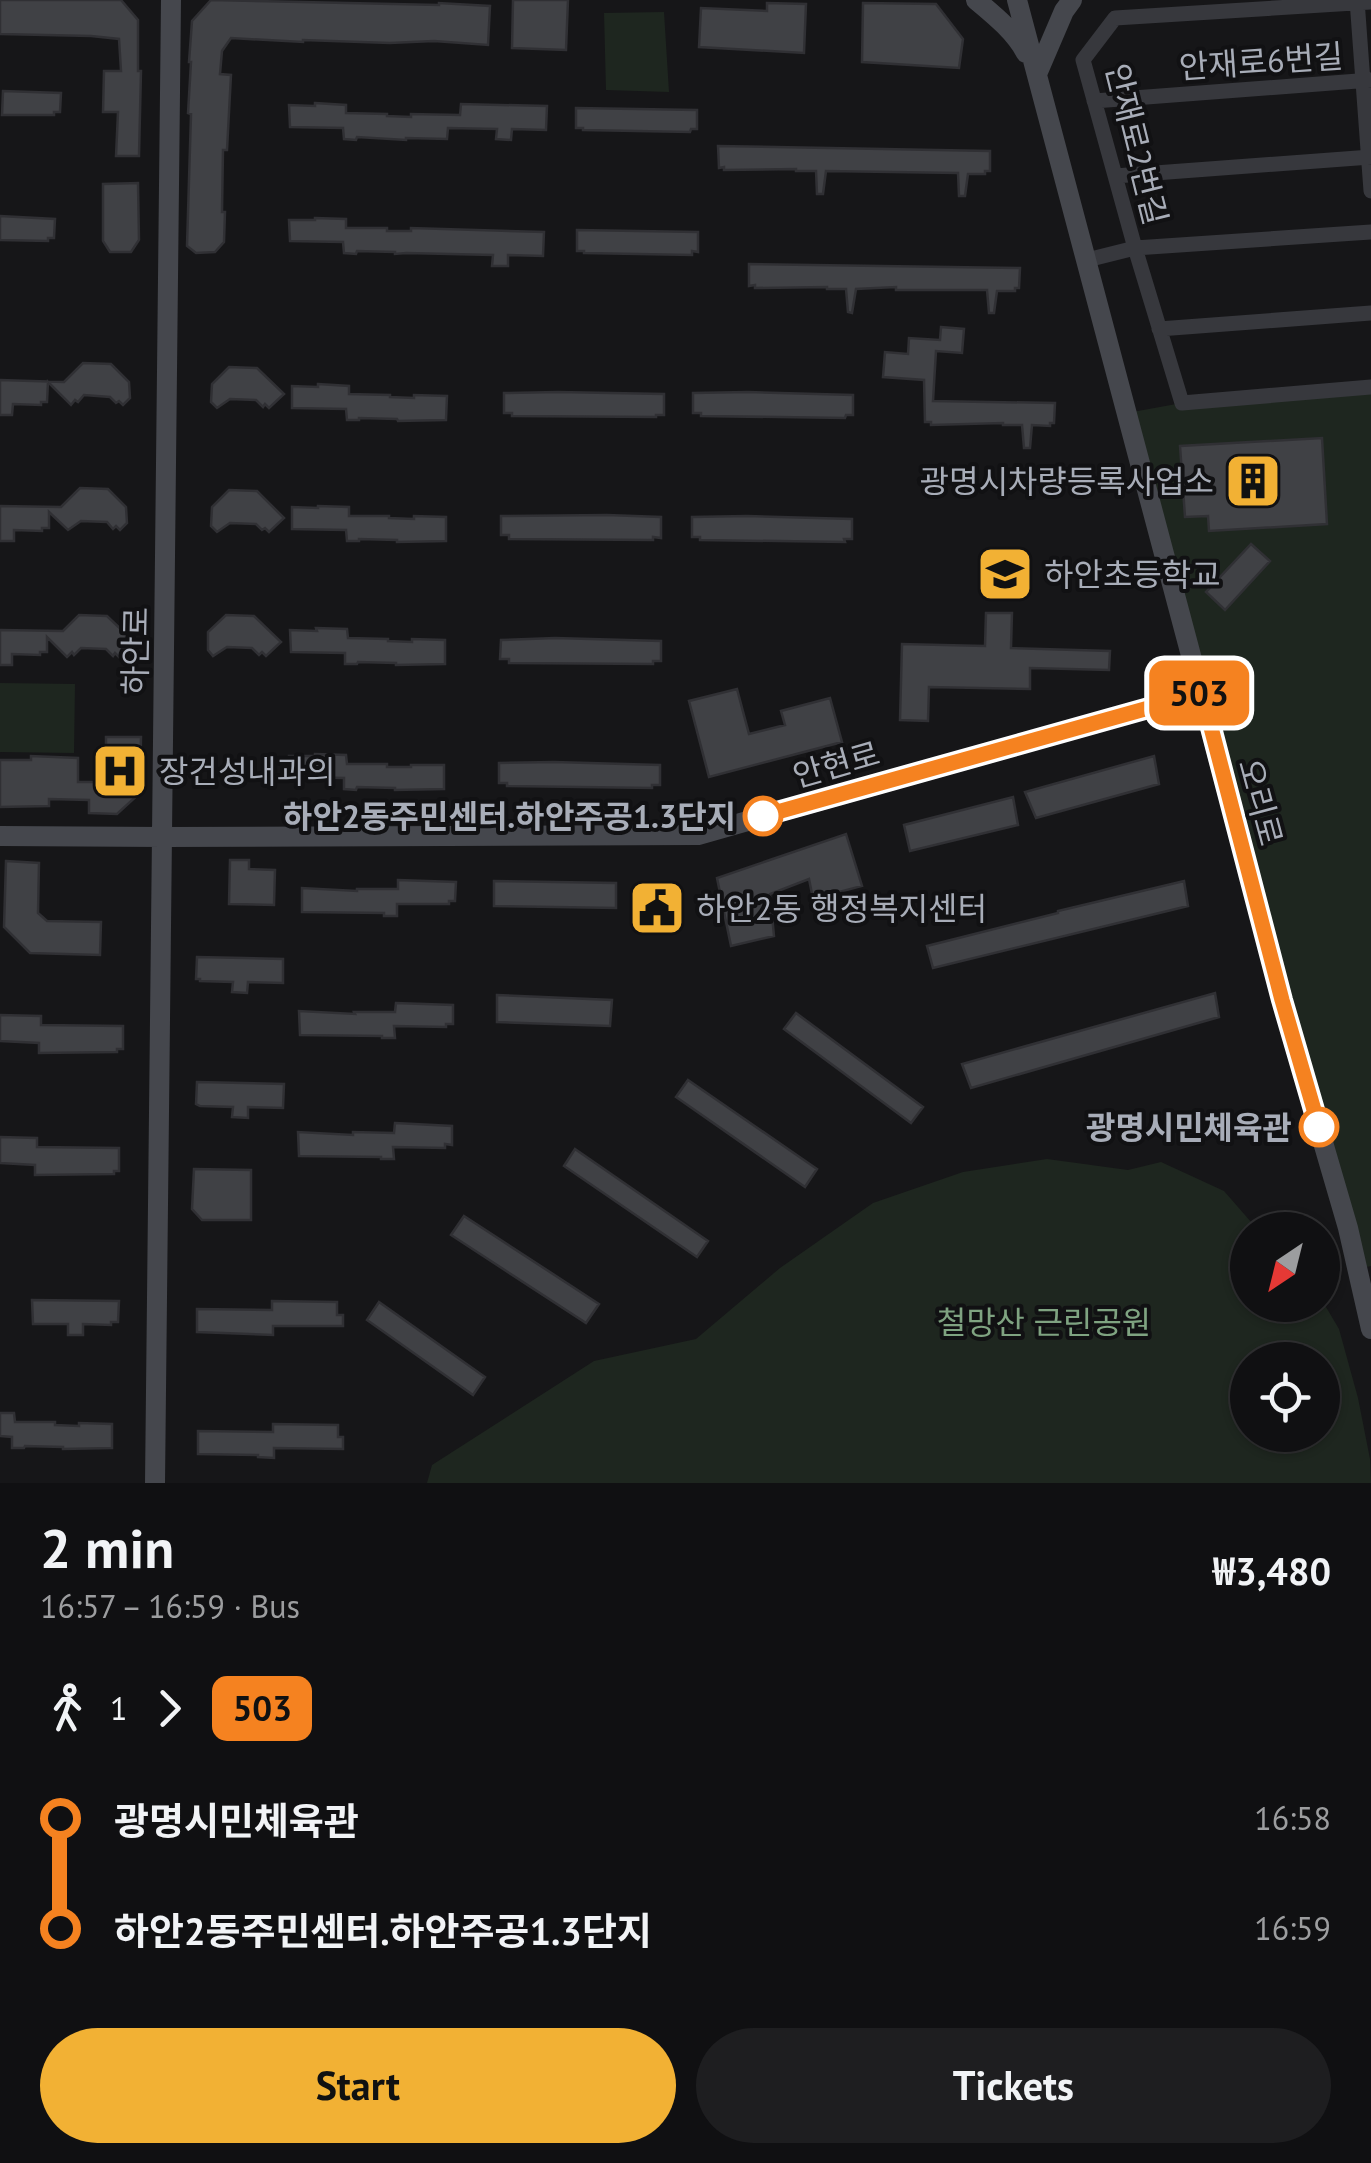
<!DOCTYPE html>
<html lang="en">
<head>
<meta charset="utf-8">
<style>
  :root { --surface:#101012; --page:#1e1e20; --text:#f1f3f6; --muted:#9c9d9f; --line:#303032; --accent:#f2b134 }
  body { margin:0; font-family:"PT Sans","Noto Sans KR",sans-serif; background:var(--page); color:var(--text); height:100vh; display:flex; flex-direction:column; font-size:38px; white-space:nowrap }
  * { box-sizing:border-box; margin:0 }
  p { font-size:32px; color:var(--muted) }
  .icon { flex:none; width:55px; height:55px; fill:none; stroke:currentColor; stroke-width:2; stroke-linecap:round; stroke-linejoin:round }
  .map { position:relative; height:1483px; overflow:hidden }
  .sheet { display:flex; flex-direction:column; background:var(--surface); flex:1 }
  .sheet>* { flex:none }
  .badge { padding:0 20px; border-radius:15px; font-size:35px; line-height:65px }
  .needle { width:65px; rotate:215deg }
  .controls { position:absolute; left:1230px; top:1212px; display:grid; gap:20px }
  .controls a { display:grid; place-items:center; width:110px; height:110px; border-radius:50%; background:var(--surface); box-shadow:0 2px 8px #0004,0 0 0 2px var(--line); font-size:50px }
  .map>.badge { position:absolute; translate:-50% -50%; box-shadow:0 0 0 5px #fff }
  .legs { display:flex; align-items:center; gap:15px; height:110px; padding:0 40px; font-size:32px }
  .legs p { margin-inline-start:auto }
  .overview { display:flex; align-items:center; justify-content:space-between; height:170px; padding:0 40px }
  h1 { font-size:55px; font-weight:800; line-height:75px }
  .cta { display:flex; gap:20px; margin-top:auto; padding:20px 40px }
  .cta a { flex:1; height:115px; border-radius:60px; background:var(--accent); color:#111; font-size:40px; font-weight:800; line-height:115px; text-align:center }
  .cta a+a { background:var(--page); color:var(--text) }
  ul { padding:0 40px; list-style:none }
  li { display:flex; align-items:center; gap:35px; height:110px; font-size:38px }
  li i { display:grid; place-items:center; width:15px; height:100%; margin:0 12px; background:currentColor }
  li i::after { content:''; width:25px; height:25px; margin:-12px; border:8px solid; border-radius:50%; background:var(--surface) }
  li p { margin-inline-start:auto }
  li:first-child i { background:linear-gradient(#0000 50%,currentColor 0) }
  li:last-child i { background:linear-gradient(currentColor 50%,#0000 0) }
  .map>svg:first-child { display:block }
</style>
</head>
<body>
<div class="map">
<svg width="1371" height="1483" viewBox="0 0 1371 1483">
  <rect width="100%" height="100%" fill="#161618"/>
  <path fill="#1e261f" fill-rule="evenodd" d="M664,12L669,92L606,90L604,13Z
    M1371,387V1266L1358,1269L1127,413L1182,403Z
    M0,683L75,684L74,753L0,752Z
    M1047,1159L1128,1170L1161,1162L1224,1191L1258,1230H1248V1305H1322L1323,1302L1339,1329L1358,1398L1370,1459L1371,1483H427L432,1465L594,1361L696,1339L780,1268L873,1203L963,1172ZM1248,1360H1322V1435H1248Z"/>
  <path fill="#404145" stroke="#303034" stroke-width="2.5" d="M0,0H121L138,20V71H141L139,156H116L118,112H103L104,71H121L119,39L91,36L0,34Z
    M211,0L439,5V3L490,6L488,45L434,41L390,43L303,40V42L231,38L222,51L220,74L231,75L227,150H223L222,212H225L224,242L215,252L196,253L187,246L191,114L188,113L191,62H189L192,21Z
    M513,0H568L566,50L512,48Z
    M767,3L806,4L804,53L699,47L701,8L767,11Z
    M863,3L936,4L963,39L959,68L862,62Z
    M3,91L61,93L60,112H54V115H2Z
    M315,103L346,105V113L387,114V116L411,117V114L460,115L461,104L547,106L546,130L512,129L511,140L496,139L497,129L448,128L447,139L406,138V140L357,137L356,140L344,139L343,128L290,127L289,105L315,106Z
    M576,108L697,110V129H691L690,132L583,130V128H576Z
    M718,146L990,151V171H985V174H968L965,196H959L958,173L826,171L823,194H817L816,171H796V169L724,170V167L719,168Z
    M138,183L139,240L131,252H110L103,241V184Z
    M0,216L55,219L54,238H48V241L0,240Z
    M315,218L346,219V228H387V231H411V228L544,232L543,256L508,255V266H492L493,255L406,253L395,254V252L357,251L356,254L344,253L343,242L290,241L289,220H315Z
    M577,230L698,232V252L692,251V255L584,253V251H577Z
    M749,264L1020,268L1019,288H1015V291H997L994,313H989L987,290H896V287L856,289L852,313L848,312L846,289H827V287L755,288V285L749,286Z
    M941,327L964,329L962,353L936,351L933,401L1055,403L1054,423H1050V426L1032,425L1030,448H1024L1022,425H1003V423L931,425V422H925L924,380L883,377L885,352L908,354L909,338L940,340Z
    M83,363L111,364L129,382L130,398L123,405L119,401L116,403L110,397L84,395L78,402L75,400L71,405L48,382L47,402H41V405L13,404L12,415H0V380L64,382Z
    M229,367L257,368L284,394L269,408L265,404L263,407L256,400L230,399L217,408L211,402L212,384Z
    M318,384L349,386V394L390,395V397L414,398V395L447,396L446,420L398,421L397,419L359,418V420H347L346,409L292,408V386L318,387Z
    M558,392L664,394V415H656V417L512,416V413H504V393Z
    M748,392L853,395V415H846L845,418L701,416V413H693V393Z
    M1322,438L1327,524L1209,531L1208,516L1185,517L1180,446Z
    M80,488L108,489L126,507L127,523L120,530L116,526L113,529L107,522L81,521L68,530L49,512V528H42V531L14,530V541H0V506L61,507Z
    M229,490L257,491L284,518L269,532L265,528L262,530L256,524L230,523L217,532L211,526L212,507Z
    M318,506L349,507V516H389V518L414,519V516L446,517V541L397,542V540L359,539V541H347L346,530L292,529V507L318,508Z
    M607,515L661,517V538L653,537V540L509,539V535H501V516Z
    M747,516L852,519V539H844L845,542L700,540V537H692V517Z
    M1251,544L1270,561L1225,610L1206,592Z
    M986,613H1012L1011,648L1110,651L1109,670L1030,668V689L929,687L928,721L900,720L902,644L985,646Z
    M79,615L107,616L126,634V650L119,657L115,653L113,656L106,649L81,648L74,655L72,652L67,657L47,637V652H40V655L12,654V665H0V630L63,631Z
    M226,615L254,616L281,642L266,656L262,652L259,655L252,648L227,647L213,656L208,650V632Z
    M316,628L347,629L348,638L388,639V641L412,642V639L445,640V664L396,665V663L358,662L357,664H345V653L291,652L290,630L317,631Z
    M555,638L661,641V661H653V664L509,663V659H500L501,640Z
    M737,689L749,734L785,725L781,711L830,698L842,742L709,777L689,701Z
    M106,737H141L140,793L117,814L89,813V800L49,799V806L0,807V760H31V756L78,758V782H106Z
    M315,754L346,755L347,764H387V767H411V765H444V789L395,790V788L357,787L356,790L344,789V778L290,777L289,756H315Z
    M1154,756L1159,784L1036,818L1025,792Z
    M554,762L660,765V785H652V788L507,786V783H499V763Z
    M1013,797L1018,825L910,851L904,825Z
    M846,834L862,886L813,899L809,879L770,894L774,936L731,946L717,878Z
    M230,860H249V869L275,870L274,905L229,904Z
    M6,861L39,863L38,913L47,921L101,922L100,955L30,953L4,927Z
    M398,880L456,882L455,901H449V904H397V916H384V913L302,912V888L357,891V889H398Z
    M494,881L616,883V908L494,906Z
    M1184,881L1188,906L933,968L927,946L1058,913V911Z
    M197,957L283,959V983L248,982L247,993L232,992L233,982L200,981V979H196Z
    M1215,993L1219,1017L971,1088L962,1064Z
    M497,995L612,1000L610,1026L497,1022Z
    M396,1003L453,1005V1024H446V1027L394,1026L395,1038H382V1036L300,1035L299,1011L355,1014L354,1012H395Z
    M796,1013L923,1107L911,1123L784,1029Z
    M0,1015L41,1016V1025L123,1026V1049H117V1052L39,1053V1043L0,1041Z
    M688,1080L817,1169L805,1187L676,1097Z
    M197,1082L284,1084L283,1108L248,1107V1118L232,1117L233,1107L200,1106L196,1104Z
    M395,1123L452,1126V1145L445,1144V1148L393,1147L394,1159H381V1157L299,1156L298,1132L353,1135V1132L394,1133Z
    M0,1137L37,1138V1147L119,1148V1171H114V1174L35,1175V1165L0,1163Z
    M575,1149L708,1241L697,1257L564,1166Z
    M194,1169L251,1170V1220H202L192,1209Z
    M464,1216L599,1304L586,1323L451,1235Z
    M32,1300L119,1301L118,1322H111V1325L83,1324V1335H68V1324H33Z
    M272,1301L337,1302V1315H343V1326H273V1335L197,1332V1309L272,1310Z
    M379,1302L485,1377L473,1395L367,1320Z
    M0,1413H14L15,1422H55V1425L79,1426V1423L112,1424V1448L63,1449V1447L25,1446L24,1448H12V1437L0,1436Z
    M273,1424L338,1425V1437H343V1449L274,1448V1458L258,1457V1455L198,1454V1431L273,1432Z"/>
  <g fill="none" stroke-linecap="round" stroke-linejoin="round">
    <path stroke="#37383d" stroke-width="15" d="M1357,0L1371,191
      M1371,2L1115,18L1083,60L1135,248L1182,403L1371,387
      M1094,101L1371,80
      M1115,176L1371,157
      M1087,260L1135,248L1371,232
      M1159,329L1371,313"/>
    <path stroke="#45474d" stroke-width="20" d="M976,0C994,15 1015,32 1026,53
      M1017,0L1292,1036L1348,1228L1371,1329
      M1037,74L1064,11L1072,0
      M0,836L163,837L698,835L1202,693
      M155,1483L171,0"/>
  </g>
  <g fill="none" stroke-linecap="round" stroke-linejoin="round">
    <g stroke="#fff" stroke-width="22">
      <path id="line-1" d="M763,816L1202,693L1282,1000L1319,1127"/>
    </g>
    <use href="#line-1" stroke="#f58220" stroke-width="15"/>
  </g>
  <defs>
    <g id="building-square" transform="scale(2.875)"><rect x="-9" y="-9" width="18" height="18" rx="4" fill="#f2b134" stroke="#111113"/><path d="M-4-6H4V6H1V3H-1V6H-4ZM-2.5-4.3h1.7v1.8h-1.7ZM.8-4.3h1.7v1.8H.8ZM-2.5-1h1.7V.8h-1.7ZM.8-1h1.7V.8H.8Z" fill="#111"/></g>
    <g id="school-square" transform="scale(2.875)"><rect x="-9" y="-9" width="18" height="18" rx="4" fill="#f2b134" stroke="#111113"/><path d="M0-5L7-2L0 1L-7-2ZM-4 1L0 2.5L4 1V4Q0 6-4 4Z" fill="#111"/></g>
    <g id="hospital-square" transform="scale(2.875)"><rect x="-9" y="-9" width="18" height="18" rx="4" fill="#f2b134" stroke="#111113"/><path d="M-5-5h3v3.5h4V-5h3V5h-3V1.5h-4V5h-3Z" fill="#111"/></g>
    <g id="civic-square" transform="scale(2.875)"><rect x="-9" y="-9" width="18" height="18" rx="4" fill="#f2b134" stroke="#111113"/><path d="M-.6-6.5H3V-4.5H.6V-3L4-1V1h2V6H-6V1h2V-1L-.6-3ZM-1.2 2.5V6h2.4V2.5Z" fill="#111"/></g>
  </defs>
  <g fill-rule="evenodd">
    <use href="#building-square" x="1253" y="481"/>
    <use href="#school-square" x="1005" y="574"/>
    <use href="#hospital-square" x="120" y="771"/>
    <use href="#civic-square" x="657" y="908"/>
  </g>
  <g fill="#fff" stroke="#f58220" stroke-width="5">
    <circle cx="763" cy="816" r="18"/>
    <circle cx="1319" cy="1127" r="18"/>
  </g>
  <g text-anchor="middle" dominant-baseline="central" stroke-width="8" stroke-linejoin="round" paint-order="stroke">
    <g font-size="32" fill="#a8adb8" stroke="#111113">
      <text transform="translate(1261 61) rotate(-4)">안재로6번길</text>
      <text transform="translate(1137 144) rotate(76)">안재로2번길</text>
      <text transform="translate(135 651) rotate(-89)">하안로</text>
      <text transform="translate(836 764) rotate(-16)">안현로</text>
      <text transform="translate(1261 802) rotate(75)">오리로</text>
    </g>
    <g font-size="32" fill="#a8adb8" stroke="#111113" text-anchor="start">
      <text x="1214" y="481" text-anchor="end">광명시차량등록사업소</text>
      <text x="1044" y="574">하안초등학교</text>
      <text x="159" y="771">장건성내과의</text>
      <text x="696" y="908">하안2동 행정복지센터</text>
    </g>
    <g font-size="32" font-weight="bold" fill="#a8adb8" stroke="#111113" text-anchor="end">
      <text x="736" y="816">하안2동주민센터.하안주공1.3단지</text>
      <text x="1292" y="1127">광명시민체육관</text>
    </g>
    <g font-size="32" fill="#7fa381" stroke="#111113">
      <text x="1044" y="1322">철망산 근린공원</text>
    </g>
  </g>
</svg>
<div class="controls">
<a><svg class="needle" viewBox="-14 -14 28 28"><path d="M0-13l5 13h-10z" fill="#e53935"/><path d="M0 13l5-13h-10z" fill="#9c9d9f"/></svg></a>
<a><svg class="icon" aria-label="locate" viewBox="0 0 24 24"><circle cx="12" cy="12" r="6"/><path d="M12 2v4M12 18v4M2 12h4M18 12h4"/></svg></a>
</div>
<b class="badge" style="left:1199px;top:693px;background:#f58220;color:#111">503</b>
</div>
<section class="sheet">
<div class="overview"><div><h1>2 min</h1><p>16:57 – 16:59 · Bus</p></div><b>₩3,480</b></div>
<div class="legs"><svg class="icon" aria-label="walk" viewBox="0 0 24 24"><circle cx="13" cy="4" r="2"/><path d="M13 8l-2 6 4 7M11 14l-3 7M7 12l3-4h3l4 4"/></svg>1<svg class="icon" aria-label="forward" viewBox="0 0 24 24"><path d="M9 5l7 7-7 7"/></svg><b class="badge" style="background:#f58220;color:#111">503</b></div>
<ul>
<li><i style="color:#f58220"></i><b>광명시민체육관</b><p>16:58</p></li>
<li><i style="color:#f58220"></i><b>하안2동주민센터.하안주공1.3단지</b><p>16:59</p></li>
</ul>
<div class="cta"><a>Start</a><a>Tickets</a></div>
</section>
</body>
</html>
